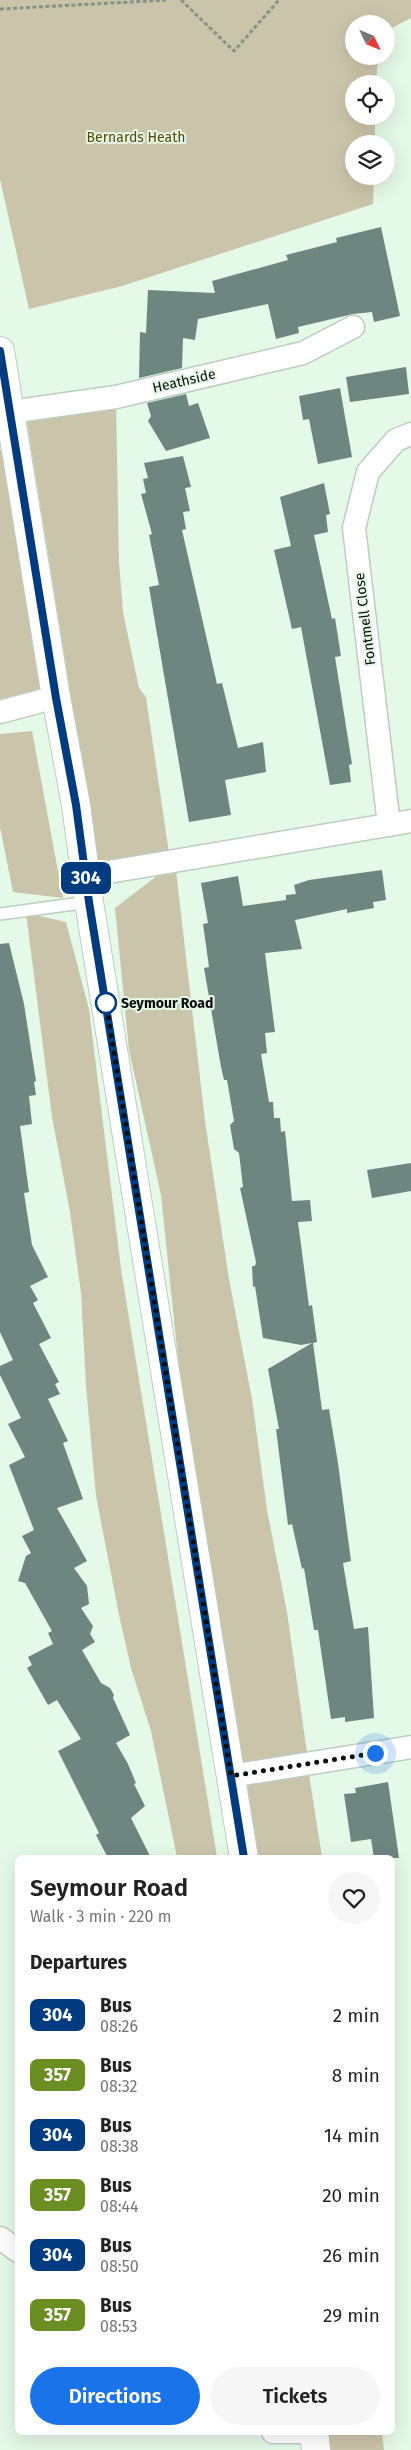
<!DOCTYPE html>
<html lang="en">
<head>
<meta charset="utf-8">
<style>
  :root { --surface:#fff; --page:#f6f6f6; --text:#222; --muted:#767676; --accent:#1a73e8 }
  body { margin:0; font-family:"Fira Sans",sans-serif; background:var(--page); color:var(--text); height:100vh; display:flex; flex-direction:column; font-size:19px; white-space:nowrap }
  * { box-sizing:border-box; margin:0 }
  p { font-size:16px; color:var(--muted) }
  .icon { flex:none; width:28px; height:28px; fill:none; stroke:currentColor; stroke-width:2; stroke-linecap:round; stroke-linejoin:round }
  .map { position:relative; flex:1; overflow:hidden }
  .side { position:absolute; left:15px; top:1855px; width:380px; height:580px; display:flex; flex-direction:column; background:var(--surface); border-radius:8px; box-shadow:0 5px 20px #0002 }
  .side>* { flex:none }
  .badge { padding:0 10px; border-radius:8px; font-size:18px; line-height:32px }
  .needle { width:32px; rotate:133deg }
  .buttons { position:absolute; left:345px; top:15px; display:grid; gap:10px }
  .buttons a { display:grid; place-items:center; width:50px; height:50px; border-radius:50%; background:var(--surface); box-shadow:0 5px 20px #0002; font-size:25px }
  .you { position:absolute; width:25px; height:25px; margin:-12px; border:4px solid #fff; border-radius:50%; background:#1a73e8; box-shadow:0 0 0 8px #1a73e833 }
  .map>.badge { position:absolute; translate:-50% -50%; box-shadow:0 0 0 2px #fff }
  h2 { padding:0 15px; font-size:19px; line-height:45px }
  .round { display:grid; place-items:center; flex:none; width:52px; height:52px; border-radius:26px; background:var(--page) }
  .overview { display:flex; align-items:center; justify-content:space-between; height:85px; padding:0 15px }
  h1 { font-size:24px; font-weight:600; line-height:38px }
  .action { display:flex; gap:10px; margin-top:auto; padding:10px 15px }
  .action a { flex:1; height:58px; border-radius:30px; background:var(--accent); color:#fff; font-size:20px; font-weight:600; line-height:58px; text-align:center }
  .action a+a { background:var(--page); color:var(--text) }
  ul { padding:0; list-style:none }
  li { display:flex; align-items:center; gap:15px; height:60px; padding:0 15px }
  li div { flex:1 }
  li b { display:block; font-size:19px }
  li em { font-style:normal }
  li .badge { min-width:55px; font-weight:700; text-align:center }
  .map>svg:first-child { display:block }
</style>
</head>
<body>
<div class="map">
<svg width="411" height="2450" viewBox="0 0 411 2450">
  <rect width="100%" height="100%" fill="#e5f9e8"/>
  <path fill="#cac5aa" d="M0,0H411V18L386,31V24H354V56H378L376,84H354V116H375V144H354V176H374L373,204L122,286L29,309L0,179Z
    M116,400L119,562L123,612L139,688L146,697L169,853L98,866L25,410Z
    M21,446L55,690L0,703V450Z
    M32,731L63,898L13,892L0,827V734Z
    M175,862L205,1121L229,1279L252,1399L267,1510L287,1612L307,1753L239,1768L182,1397L161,1195L129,1050L115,908Z
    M26,913L66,922L89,1009L121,1269L217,1857H177L151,1731L131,1668L119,1615L96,1496L86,1386L81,1293L70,1212L52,1117Z
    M307,1762L322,1857H249L231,1776Z
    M326,2433H382L384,2450H329Z"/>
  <path fill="#6d867f" d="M381,227L400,316L374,322L372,312L353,314L298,327L299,333L276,339L268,304L198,319L195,340L183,338L182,368L139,378L140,332L146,333L148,290L215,293L212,281L288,260L286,255L337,242L336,238Z
    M406,367L409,394L350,402L346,377Z
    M340,388L352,457L318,464L309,419L303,420L299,396Z
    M186,394L189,406L198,403L210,438L166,451L148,421L151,416L147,403Z
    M183,456L191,487L185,488L190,511L183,512L186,529L182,530L217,684L222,683L238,748L263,742L266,772L225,780L231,815L189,822L149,587L159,585L149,535L152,534L141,494L146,493L143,479L148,478L144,463Z
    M324,483L330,514L326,515L328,532L314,535L332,619L335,618L341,656L335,657L352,764L349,765L351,782L330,785L301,627L292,629L274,550L291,546L280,497Z
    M382,870L386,900L373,902L374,908L347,913V909L295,920L302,949L265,953L275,1032L265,1033L267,1053L261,1054L269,1102H273L274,1118H280L281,1132L285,1131L292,1201L310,1200L312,1221L298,1222L309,1306L312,1305L317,1342L313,1343L322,1410L329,1409L338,1463L351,1561L343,1563L354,1629L368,1627L374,1718L345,1722V1717L331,1719L318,1630H314L304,1568L302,1569L292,1524L288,1525L276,1429H279L268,1369L312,1343L301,1345L263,1338L255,1286L253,1287L252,1266H255L256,1262L240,1188L243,1187L239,1153L234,1149L230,1125L234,1121L227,1080H224L221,1067L204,968L209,967L203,924L208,923L201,883L238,876L243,906L286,900V895L296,894L294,885L309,880Z
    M9,943L24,1004L36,1081L34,1082L36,1095L29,1096L32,1124L20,1126L29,1192L24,1193L32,1245L48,1277L30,1286L38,1300L33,1303L51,1338L39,1344L59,1382L55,1384L60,1394L48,1399L68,1441L63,1443L83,1499L57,1508L87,1561L74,1568L87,1586L89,1604L81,1608L93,1626L90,1634L95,1642L82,1650L101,1683L110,1688L114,1695L113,1698L130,1735L116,1743L128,1764L136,1783L134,1784L145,1806L131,1818L151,1858H108L96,1835L99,1833L58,1751L81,1739L57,1700L48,1705L27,1668L32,1665L28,1657L53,1644L48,1633L52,1631L25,1583L18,1581L26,1556L31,1553L22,1536L34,1530L9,1465L25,1457L8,1424L21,1418L0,1375V1366L13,1360L0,1332V944Z
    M411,1163V1191L372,1198L367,1170Z
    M388,1782L399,1858H374L371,1839L351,1842L344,1794L356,1793L355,1788Z"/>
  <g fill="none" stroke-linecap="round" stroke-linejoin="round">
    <g stroke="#bbcfbe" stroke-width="14">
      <path id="service" d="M0,914L89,902"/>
    </g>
    <g stroke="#bbcfbe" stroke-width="25">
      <path id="minor" d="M10,412L116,397L303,353L353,327
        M0,712L56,697
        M389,825L354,528L368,472L396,440L411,434
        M85,876L411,821
        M231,1776L411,1747
        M0,2238L18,2251
        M273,2432H309"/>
    </g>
    <g stroke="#bbcfbe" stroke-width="30">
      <path id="secondary" d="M0,351L56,697L76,805L89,902L244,1858
        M314,2432L316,2450"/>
    </g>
    <path stroke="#859488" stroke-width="3" stroke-dasharray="4 2.5" stroke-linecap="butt" d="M181,0L234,51L279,0
      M0,9L168,0"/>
    <use href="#service" stroke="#fff" stroke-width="11"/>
    <use href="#minor" stroke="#fff" stroke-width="22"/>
    <use href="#secondary" stroke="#fff" stroke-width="28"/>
  </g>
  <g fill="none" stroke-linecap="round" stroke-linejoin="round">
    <g stroke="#fff" stroke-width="11">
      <path id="line" d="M0,351L56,698L76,805L89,902L244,1858"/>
    </g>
    <use href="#line" stroke="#003b80" stroke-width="8"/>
    <path stroke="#070e09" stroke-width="5" stroke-dasharray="0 9" d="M106,1003L105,997L231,1776L375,1753"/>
  </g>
  <circle fill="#fff" stroke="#003b80" stroke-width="2.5" cx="106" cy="1003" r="10"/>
  <g text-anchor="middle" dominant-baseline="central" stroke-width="4" stroke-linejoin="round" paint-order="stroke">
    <g font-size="14" fill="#544802" stroke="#e5f9e8">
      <text x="136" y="137">Bernards Heath</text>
    </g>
    <g font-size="14" fill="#070e09" stroke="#e5f9e8">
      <text transform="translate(184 381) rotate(-13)">Heathside</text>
      <text transform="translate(365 619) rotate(-97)">Fontmell Close</text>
    </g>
    <g font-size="14" font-weight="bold" fill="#070e09" stroke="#e5f9e8" text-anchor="start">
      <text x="121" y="1003">Seymour Road</text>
    </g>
  </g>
</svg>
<div class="buttons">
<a><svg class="needle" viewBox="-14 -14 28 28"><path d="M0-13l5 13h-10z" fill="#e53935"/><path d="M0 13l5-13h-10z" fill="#767676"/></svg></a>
<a><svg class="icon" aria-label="locate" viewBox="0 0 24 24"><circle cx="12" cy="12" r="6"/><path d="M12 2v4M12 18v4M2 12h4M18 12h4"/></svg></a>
<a><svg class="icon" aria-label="layers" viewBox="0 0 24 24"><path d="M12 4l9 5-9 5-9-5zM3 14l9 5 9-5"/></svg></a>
</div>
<div class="you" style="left:375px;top:1753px"></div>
<b class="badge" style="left:86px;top:878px;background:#003b80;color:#fff">304</b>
<section class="side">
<div class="overview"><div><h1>Seymour Road</h1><p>Walk · 3 min · 220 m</p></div><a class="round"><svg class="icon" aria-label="heart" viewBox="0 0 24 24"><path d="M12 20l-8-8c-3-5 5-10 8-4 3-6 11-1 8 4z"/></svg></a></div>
<h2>Departures</h2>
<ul>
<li><span class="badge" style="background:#003b80;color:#fff">304</span><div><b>Bus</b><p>08:26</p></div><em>2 min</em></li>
<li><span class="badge" style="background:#6b8e23;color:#fff">357</span><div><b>Bus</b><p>08:32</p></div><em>8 min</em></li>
<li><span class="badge" style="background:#003b80;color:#fff">304</span><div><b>Bus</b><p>08:38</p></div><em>14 min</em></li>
<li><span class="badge" style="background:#6b8e23;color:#fff">357</span><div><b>Bus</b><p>08:44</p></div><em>20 min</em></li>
<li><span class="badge" style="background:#003b80;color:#fff">304</span><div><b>Bus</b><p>08:50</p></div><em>26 min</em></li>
<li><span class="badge" style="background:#6b8e23;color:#fff">357</span><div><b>Bus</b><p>08:53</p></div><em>29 min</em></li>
</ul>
<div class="action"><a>Directions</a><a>Tickets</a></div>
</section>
</div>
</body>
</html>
